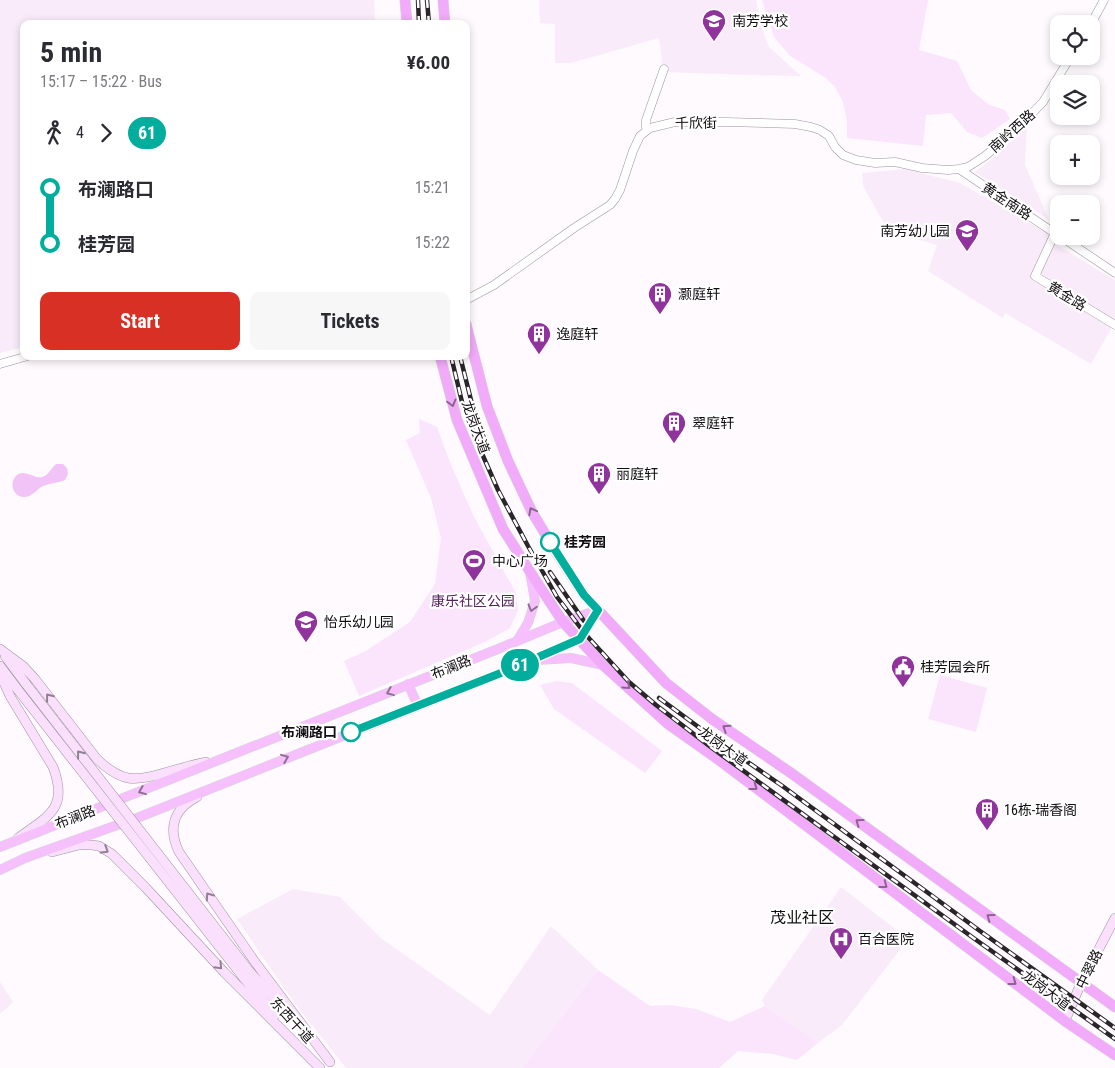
<!DOCTYPE html>
<html lang="en">
<head>
<meta charset="utf-8">
<style>
  :root { --surface:#fff; --page:#f7f7f7; --text:#2b2b33; --muted:#7c7c81; --accent:#d93025 }
  body { margin:0; font-family:"Roboto Condensed","Noto Sans SC",sans-serif; background:var(--page); color:var(--text); height:100vh; display:flex; flex-direction:column; font-size:19px; white-space:nowrap }
  * { box-sizing:border-box; margin:0 }
  p { font-size:16px; color:var(--muted) }
  .icon { flex:none; width:28px; height:28px; fill:none; stroke:currentColor; stroke-width:2; stroke-linecap:round; stroke-linejoin:round }
  .map { position:relative; flex:1; overflow:hidden }
  .side { position:absolute; left:20px; top:20px; width:450px; height:340px; display:flex; flex-direction:column; background:var(--surface); border-radius:10px; box-shadow:0 2px 8px #0003 }
  .side>* { flex:none }
  .badge { padding:0 10px; border-radius:16px; font-size:18px; line-height:32px }
  .buttons { position:absolute; left:1050px; top:15px; display:grid; gap:10px }
  .buttons a { display:grid; place-items:center; width:50px; height:50px; border-radius:10px; background:var(--surface); box-shadow:0 2px 8px #0003; font-size:25px }
  .map>.badge { position:absolute; translate:-50% -50%; box-shadow:0 0 0 2px #fff }
  .legs { display:flex; align-items:center; gap:8px; height:55px; padding:0 20px; font-size:16px }
  .legs p { margin-inline-start:auto }
  .overview { display:flex; align-items:center; justify-content:space-between; height:85px; padding:0 20px }
  h1 { font-size:28px; font-weight:700; line-height:38px }
  .button { display:flex; gap:10px; margin-top:auto; padding:10px 20px }
  .button a { flex:1; height:58px; border-radius:10px; background:var(--accent); color:#fff; font-size:20px; font-weight:700; line-height:58px; text-align:center }
  .button a+a { background:var(--page); color:var(--text) }
  ul { padding:0 20px; list-style:none }
  li { display:flex; align-items:center; gap:18px; height:55px; font-size:19px }
  li i { display:grid; place-items:center; width:8px; height:100%; margin:0 6px; background:currentColor }
  li i::after { content:''; width:12px; height:12px; margin:-6px; border:4px solid; border-radius:50%; background:var(--surface) }
  li p { margin-inline-start:auto }
  li:first-child i { background:linear-gradient(#0000 50%,currentColor 0) }
  li:last-child i { background:linear-gradient(currentColor 50%,#0000 0) }
  .map>svg:first-child { display:block }
</style>
</head>
<body>
<div class="map">
<svg width="1115" height="1068" viewBox="0 0 1115 1068">
  <rect width="100%" height="100%" fill="#fefafe"/>
  <path fill="#f9ebfa" d="M0,0H374L375,24H24V347L0,353Z
    M539,0H756L762,29L769,47L801,76L750,75L665,72L660,69L662,62L659,38L571,63H555V24L540,23Z
    M1027,126L1025,165L1049,220L975,172L994,158Z
    M905,169L960,183L1050,235L1048,240L1115,280V322L1091,364L1005,313L1003,318L928,271L937,245L910,237L889,232L863,186L862,173Z
    M841,887L908,939L842,1025L819,1042L765,1006L762,1000Z
    M293,889L340,897L382,939L490,1015L551,926L598,970L522,1068H346L293,1001L237,919Z
    M0,982L13,1002L0,1014Z"/>
  <path fill="#fae5fc" d="M762,0H928L919,50L957,61L971,90L989,105L1005,110L1010,119L982,138L967,132L951,113L926,115L923,146L847,138V122L843,102L835,87L826,78L790,56L774,37Z
    M419,419L437,427L451,465L474,517L516,593L518,610L510,628L487,641L359,696L344,661L364,652L410,622L435,584L441,538L431,498L406,440L420,433Z
    M940,675L987,688L976,732L928,719Z
    M557,681L572,683L662,751L645,773L554,709L540,685Z
    M598,970L650,1006L670,1005L696,1009L730,1022L765,1006L819,1042L797,1060L773,1054L738,1051L719,1068H522Z"/>
  <path fill="#f1c3f6" d="M56,464H63L67,468L68,474L65,480C58,483 50,483 43,486C36,490 31,498 23,497C13,496 9,483 16,476C24,468 33,479 42,477C49,475 51,468 56,464Z"/>
  <g fill="none" stroke-linecap="round" stroke-linejoin="round">
    <g stroke="#9c949d" stroke-width="9">
      <path id="tertiary" d="M1091,24L1104,0
        M647,130L646,127V120L664,69
        M959,169L1059,236
        M1055,233L1035,276L1115,325
        M1060,236L1115,273
        M466,300L494,285L574,228L610,205L615,199L620,190L633,151L640,136L650,128L675,122H726L795,124L811,127L820,130L829,136L835,147L843,155L856,160L875,163L895,162L922,168L948,170L959,169L968,167L985,156L1019,127L1043,102L1071,56
        M0,364L28,356"/>
    </g>
    <g stroke="#9c949d" stroke-width="10">
      <path id="secondary" d="M0,649L23,666L35,679L97,759C121,782 134,782 164,773C178,769 192,765 206,762
        M5,656L26,684
        M0,666L18,690
        M0,674L10,696L53,767C69,809 48,816 18,838
        M197,797C173,809 168,829 179,852L255,962L330,1062
        M52,852L79,845H92L99,846L112,854L146,888L224,972L320,1068
        M250,972L285,1012
        M243,977L275,1015
        M1065,1021L1081,983L1115,918"/>
    </g>
    <g stroke="#d9d8d9" stroke-width="10">
      <path id="primary" d="M517,641L528,623L535,601L530,572
        M538,660L571,658L603,665
        M408,684L418,706
        M0,847L498,649L563,622L598,610
        M0,870L25,858L137,818L506,671L580,639L598,610"/>
    </g>
    <g stroke="#d9d8d9" stroke-width="11">
      <path id="trunk" d="M405,0L407,24
        M443,0L445,24
        M466,324L487,406L508,461L532,512L559,557L584,595L666,683L712,719L791,773L1115,1007
        M440,356L457,420L503,529L536,581L563,622L603,665L668,724L719,760L1065,1021L1115,1055"/>
    </g>
    <use href="#tertiary" stroke="#fff" stroke-width="8"/>
    <use href="#secondary" stroke="#fae0fd" stroke-width="9"/>
    <use href="#primary" stroke="#f5c0fb" stroke-width="9"/>
    <use href="#trunk" stroke="#f2abfa" stroke-width="10"/>
    <g stroke="#292629" stroke-width="4.5">
      <path id="rail" d="M418,0L419,24
        M427,0L429,24
        M451,356L463,406L480,449L498,490L528,546L557,597L586,635L629,682L656,705L712,748L972,937L1115,1039
        M460,356L472,404L487,447
        M550,572L584,621
        M659,698L723,745L781,785L980,931L1115,1028"/>
    </g>
    <use href="#rail" stroke="#fff" stroke-width="2.5" stroke-dasharray="8" stroke-linecap="butt"/>
    <g stroke="#9c949d" stroke-width="10" stroke-linecap="butt">
      <path id="secondary-bridge" d="M26,684L250,972
        M18,690L243,977"/>
    </g>
    <use href="#secondary-bridge" stroke="#fae0fd" stroke-width="9"/>
  </g>
  <defs><path id="oneway-chevron" d="M-2-3.5L2.5 0L-2 3.5" fill="none" stroke-width="1.6" stroke-linecap="round" stroke-linejoin="round" transform="scale(1.25)"/></defs>
  <g stroke="#8d6491">
    <use href="#oneway-chevron" transform="translate(452 403) rotate(75)"/>
    <use href="#oneway-chevron" transform="translate(532 511) rotate(-118)"/>
    <use href="#oneway-chevron" transform="translate(627 686) rotate(42)"/>
    <use href="#oneway-chevron" transform="translate(726 728) rotate(-146)"/>
    <use href="#oneway-chevron" transform="translate(754 787) rotate(37)"/>
    <use href="#oneway-chevron" transform="translate(859 822) rotate(-144)"/>
    <use href="#oneway-chevron" transform="translate(884 885) rotate(37)"/>
    <use href="#oneway-chevron" transform="translate(990 917) rotate(-144)"/>
    <use href="#oneway-chevron" transform="translate(1013 982) rotate(37)"/>
  </g>
  <g stroke="#8e7092">
    <use href="#oneway-chevron" transform="translate(532 608) rotate(106)"/>
    <use href="#oneway-chevron" transform="translate(390 692) rotate(158)"/>
    <use href="#oneway-chevron" transform="translate(285 758) rotate(-22)"/>
    <use href="#oneway-chevron" transform="translate(142 791) rotate(158)"/>
  </g>
  <g stroke="#918293">
    <use href="#oneway-chevron" transform="translate(49 697) rotate(-128)"/>
    <use href="#oneway-chevron" transform="translate(80 754) rotate(-128)"/>
    <use href="#oneway-chevron" transform="translate(105 850) rotate(32)"/>
    <use href="#oneway-chevron" transform="translate(209 896) rotate(-125)"/>
    <use href="#oneway-chevron" transform="translate(219 966) rotate(47)"/>
  </g>
  <g fill="none" stroke-linecap="round" stroke-linejoin="round">
    <g stroke="#fff" stroke-width="11">
      <path id="line-1" d="M351,732L506,671L580,639L598,610L584,595L550,542"/>
    </g>
    <use href="#line-1" stroke="#01ad9c" stroke-width="8"/>
  </g>
  <defs>
    <g id="school-pin" transform="scale(1.25)"><path d="M0 17L-7.5 6A9.5 9.5 0 1 1 7.5 6Z" fill="#91339c" stroke="#fff"/><path d="M0-5L7-2L0 1L-7-2ZM-4 1L0 2.5L4 1V4Q0 6-4 4Z" fill="#fff"/></g>
    <g id="building-pin" transform="scale(1.25)"><path d="M0 17L-7.5 6A9.5 9.5 0 1 1 7.5 6Z" fill="#91339c" stroke="#fff"/><path d="M-4-6H4V6H1V3H-1V6H-4ZM-2.5-4.3h1.7v1.8h-1.7ZM.8-4.3h1.7v1.8H.8ZM-2.5-1h1.7V.8h-1.7ZM.8-1h1.7V.8H.8Z" fill="#fff"/></g>
    <g id="stadium-pin" transform="scale(1.25)"><path d="M0 17L-7.5 6A9.5 9.5 0 1 1 7.5 6Z" fill="#91339c" stroke="#fff"/><path d="M0-5a6.5 5 0 1 0 0 10a6.5 5 0 1 0 0-10ZM-3.5-1.8h7v3.6h-7Z" fill="#fff"/></g>
    <g id="civic-pin" transform="scale(1.25)"><path d="M0 17L-7.5 6A9.5 9.5 0 1 1 7.5 6Z" fill="#91339c" stroke="#fff"/><path d="M-.6-6.5H3V-4.5H.6V-3L4-1V1h2V6H-6V1h2V-1L-.6-3ZM-1.2 2.5V6h2.4V2.5Z" fill="#fff"/></g>
    <g id="hospital-pin" transform="scale(1.25)"><path d="M0 17L-7.5 6A9.5 9.5 0 1 1 7.5 6Z" fill="#91339c" stroke="#fff"/><path d="M-5-5h3v3.5h4V-5h3V5h-3V1.5h-4V5h-3Z" fill="#fff"/></g>
  </defs>
  <g fill-rule="evenodd">
    <use href="#school-pin" x="714" y="21"/>
    <use href="#school-pin" x="967" y="231"/>
    <use href="#building-pin" x="660" y="294"/>
    <use href="#building-pin" x="539" y="334"/>
    <use href="#building-pin" x="674" y="423"/>
    <use href="#building-pin" x="599" y="474"/>
    <use href="#stadium-pin" x="474" y="561"/>
    <use href="#school-pin" x="306" y="622"/>
    <use href="#civic-pin" x="903" y="667"/>
    <use href="#building-pin" x="987" y="810"/>
    <use href="#hospital-pin" x="841" y="939"/>
  </g>
  <g fill="#fff" stroke="#01ad9c" stroke-width="2.5">
    <circle cx="550" cy="542" r="9"/>
    <circle cx="351" cy="732" r="9"/>
  </g>
  <g text-anchor="middle" dominant-baseline="central" stroke-width="4.5" stroke-linejoin="round" paint-order="stroke">
    <g font-size="14" fill="#110e11" stroke="#fff" text-anchor="start">
      <text x="732" y="21">南芳学校</text>
      <text x="950" y="231" text-anchor="end">南芳幼儿园</text>
      <text x="678" y="294">灏庭轩</text>
      <text x="556" y="334">逸庭轩</text>
      <text x="692" y="423">翠庭轩</text>
      <text x="616" y="474">丽庭轩</text>
      <text x="492" y="561">中心广场</text>
      <text x="324" y="622">怡乐幼儿园</text>
      <text x="920" y="667">桂芳园会所</text>
      <text x="1004" y="810">16栋-瑞香阁</text>
      <text x="858" y="939">百合医院</text>
    </g>
    <g font-size="14" fill="#110e11" stroke="#fff">
      <text transform="translate(696 123) rotate(-1)">千欣街</text>
      <text transform="translate(1012 131) rotate(-42)">南岭西路</text>
      <text transform="translate(1007 201) rotate(33)">黄金南路</text>
      <text transform="translate(1067 296) rotate(31)">黄金路</text>
      <text transform="translate(476 427) rotate(70)">龙岗大道</text>
      <text transform="translate(451 667) rotate(-22)">布澜路</text>
      <text transform="translate(723 746) rotate(36)">龙岗大道</text>
      <text transform="translate(75 817) rotate(-21)">布澜路</text>
      <text transform="translate(1089 969) rotate(-64)">中翠路</text>
      <text transform="translate(1046 990) rotate(37)">龙岗大道</text>
      <text transform="translate(292 1020) rotate(48)">东西干道</text>
    </g>
    <g font-size="14" font-weight="bold" fill="#110e11" stroke="#fff" text-anchor="start">
      <text x="564" y="542">桂芳园</text>
      <text x="337" y="732" text-anchor="end">布澜路口</text>
    </g>
    <g font-size="14" fill="#58225e" stroke="#fff">
      <text x="473" y="601">康乐社区公园</text>
    </g>
    <g font-size="16" fill="#110e11" stroke="#fff">
      <text x="802" y="917">茂业社区</text>
    </g>
  </g>
</svg>
<div class="buttons">
<a><svg class="icon" aria-label="locate" viewBox="0 0 24 24"><circle cx="12" cy="12" r="6"/><path d="M12 2v4M12 18v4M2 12h4M18 12h4"/></svg></a>
<a><svg class="icon" aria-label="layers" viewBox="0 0 24 24"><path d="M12 4l9 5-9 5-9-5zM3 14l9 5 9-5"/></svg></a>
<a>+</a>
<a>−</a>
</div>
<b class="badge" style="left:520px;top:665px;background:#01ad9c;color:#fff">61</b>
<section class="side">
<div class="overview"><div><h1>5 min</h1><p>15:17 – 15:22 · Bus</p></div><b>¥6.00</b></div>
<div class="legs"><svg class="icon" aria-label="walk" viewBox="0 0 24 24"><circle cx="13" cy="4" r="2"/><path d="M13 8l-2 6 4 7M11 14l-3 7M7 12l3-4h3l4 4"/></svg>4<svg class="icon" aria-label="forward" viewBox="0 0 24 24"><path d="M9 5l7 7-7 7"/></svg><b class="badge" style="background:#01ad9c;color:#fff">61</b></div>
<ul>
<li><i style="color:#01ad9c"></i><b>布澜路口</b><p>15:21</p></li>
<li><i style="color:#01ad9c"></i><b>桂芳园</b><p>15:22</p></li>
</ul>
<div class="button"><a>Start</a><a>Tickets</a></div>
</section>
</div>
</body>
</html>
